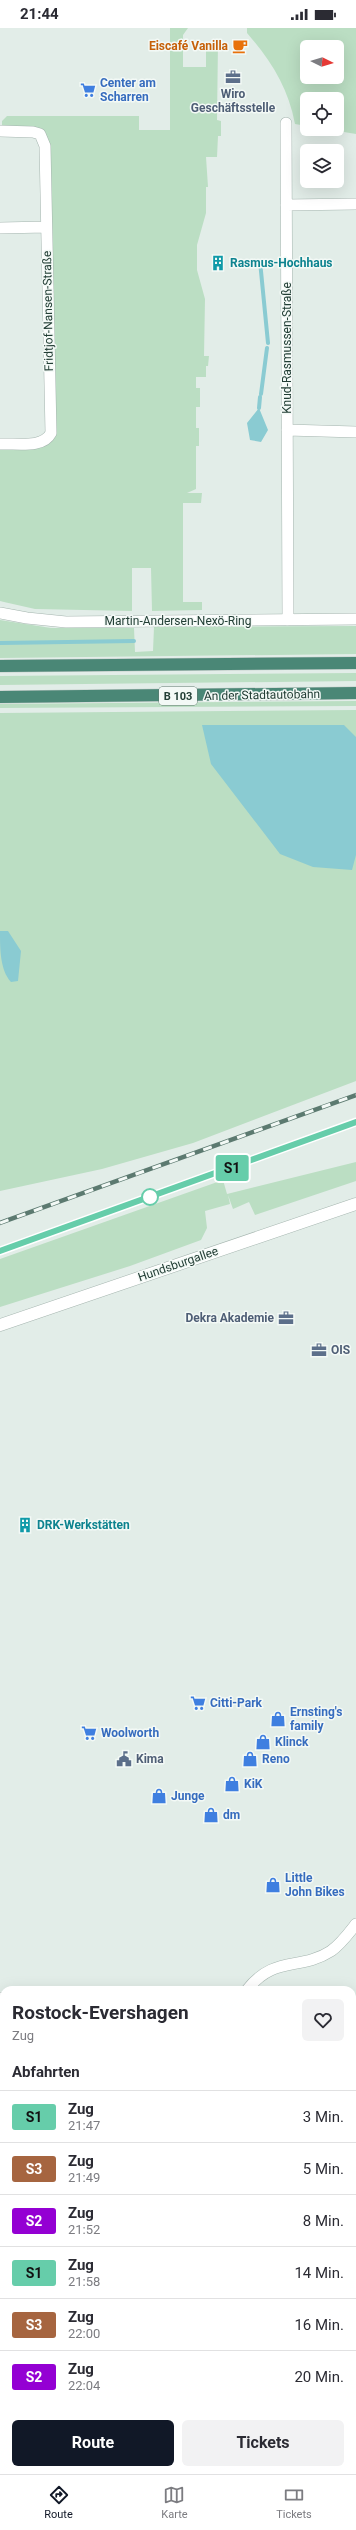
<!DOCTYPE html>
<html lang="de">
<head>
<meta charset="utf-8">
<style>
  :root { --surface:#fff; --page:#f2f2f3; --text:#2b2b33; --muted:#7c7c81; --line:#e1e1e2; --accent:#111827 }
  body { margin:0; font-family:Roboto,sans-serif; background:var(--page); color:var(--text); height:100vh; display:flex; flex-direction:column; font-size:15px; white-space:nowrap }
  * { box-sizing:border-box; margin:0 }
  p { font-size:13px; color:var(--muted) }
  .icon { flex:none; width:22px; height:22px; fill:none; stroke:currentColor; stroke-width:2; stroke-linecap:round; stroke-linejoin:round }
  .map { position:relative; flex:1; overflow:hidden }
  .sheet { position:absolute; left:0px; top:1958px; width:356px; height:488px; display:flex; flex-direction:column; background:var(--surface); border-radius:12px 12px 0 0; box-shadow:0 4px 16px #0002 }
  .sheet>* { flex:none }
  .badge { padding:0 8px; border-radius:3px; font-size:14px; line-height:26px }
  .needle { width:26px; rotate:95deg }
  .controls { position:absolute; left:300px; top:12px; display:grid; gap:8px }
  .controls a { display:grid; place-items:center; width:44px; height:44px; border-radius:6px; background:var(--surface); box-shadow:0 4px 16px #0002; font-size:20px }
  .map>.badge { position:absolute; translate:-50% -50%; box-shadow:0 0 0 2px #fff }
  h2 { padding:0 12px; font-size:15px; line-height:36px }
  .round { display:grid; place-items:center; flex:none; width:42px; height:42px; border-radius:6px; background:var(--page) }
  .head { display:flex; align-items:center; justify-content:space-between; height:68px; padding:0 12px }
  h1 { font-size:19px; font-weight:700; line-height:30px }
  .cta { display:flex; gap:8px; margin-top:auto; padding:8px 12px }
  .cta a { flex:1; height:46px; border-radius:6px; background:var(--accent); color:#fff; font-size:16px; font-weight:700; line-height:46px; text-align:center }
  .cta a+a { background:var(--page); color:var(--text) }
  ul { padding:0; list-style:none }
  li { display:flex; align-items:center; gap:12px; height:52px; padding:0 12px; border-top:1px solid var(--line) }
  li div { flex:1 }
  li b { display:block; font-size:15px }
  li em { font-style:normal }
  li .badge { min-width:44px; font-weight:700; text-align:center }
  .status { display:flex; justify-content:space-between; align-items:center; height:28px; padding:0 20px; background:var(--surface); direction:ltr }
  .status svg { height:11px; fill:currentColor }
  .dock { display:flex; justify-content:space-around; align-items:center; height:56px; border-top:1px solid var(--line); background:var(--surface); font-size:11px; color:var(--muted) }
  .dock a { display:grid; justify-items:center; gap:2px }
  .dock .current { color:var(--accent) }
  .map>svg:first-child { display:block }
</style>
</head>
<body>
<div class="status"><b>21:44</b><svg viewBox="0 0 49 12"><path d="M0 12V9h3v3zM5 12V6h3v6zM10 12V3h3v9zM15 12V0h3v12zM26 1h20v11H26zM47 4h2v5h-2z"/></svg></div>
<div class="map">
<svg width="356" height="2446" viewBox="0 0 356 2446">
  <rect width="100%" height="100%" fill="#e2ede8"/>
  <path fill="#bbdec3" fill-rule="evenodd" d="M170,0H188L183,7V39H206V22L218,14L217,92L221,93V108H218L217,129H206L208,159H206V185L197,217V242L205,271L204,328H209L208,338H206V349H196V360H200V379H196V400H199V418H196V461L187,465H202L201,475H183V574H202V582L152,583L151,540H132V583L35,581L4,574L0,573V416L47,411L43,110L2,103V93L7,88H139V102H170Z
    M247,0H356V106L326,101H337V71H307V98L295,96C288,59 271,33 247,5ZM307,19H337V49H307Z
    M0,592L51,600H134L135,624L153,623L154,599L356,598V626L0,630Z
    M356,645V653L0,657V648Z
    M356,673V678L0,680V676Z
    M356,682V1053L193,1115L102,1141L0,1163V685Z
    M356,1134V1153L255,1187L249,1174L233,1181L228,1167L230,1176L205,1183L207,1200L201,1212L130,1238L0,1279V1231L223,1152L227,1166Z"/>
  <path fill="#8acbd2" d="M259,380L268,402L261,414L250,412L247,395Z
    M202,697H344L356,709V827L352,842L313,839L280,826L211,736Z
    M0,903H8L21,923L18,953L11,954C0,942 0,921 0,903Z"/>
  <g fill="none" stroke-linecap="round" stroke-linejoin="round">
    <path stroke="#8acbd2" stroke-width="4" d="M260,233L268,315
      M261,366L267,320
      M259,380L260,369
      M0,615L134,613"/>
    <g stroke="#a5b5af" stroke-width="12">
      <path id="minor" d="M286,95L288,592
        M0,103L33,104L40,106L45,118L51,405C43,421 16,415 0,416
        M286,177L356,176
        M0,200L46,199
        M287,402L356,404
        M0,585L27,590L66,594L356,591
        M247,1962C274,1927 300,1943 331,1923C341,1916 349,1905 356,1896
        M0,1970L4,1973
        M352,2192L356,2195"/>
    </g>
    <g stroke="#a5b5af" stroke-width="13">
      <path id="tertiary" d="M0,1297L356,1176"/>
    </g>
    <g stroke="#c1c9c6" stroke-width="13">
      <path id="trunk" d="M0,638L356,635
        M0,669L356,665"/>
    </g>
    <use href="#minor" stroke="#fff" stroke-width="11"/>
    <use href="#tertiary" stroke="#fff" stroke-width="12"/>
    <use href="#trunk" stroke="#4a8776" stroke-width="12"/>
    <g stroke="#5c7a70" stroke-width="4.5">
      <path id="rail" d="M0,1195L356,1067
        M0,1223L356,1094"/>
    </g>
    <use href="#rail" stroke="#f3f9f6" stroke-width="3" stroke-dasharray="9" stroke-linecap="butt"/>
  </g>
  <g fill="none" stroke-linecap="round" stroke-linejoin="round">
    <g stroke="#fff" stroke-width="9">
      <path id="line" d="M0,1223L356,1094"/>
    </g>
    <use href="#line" stroke="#66cdaa" stroke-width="6"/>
  </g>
  <defs>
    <g id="cafe-bare" transform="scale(1.2)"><path d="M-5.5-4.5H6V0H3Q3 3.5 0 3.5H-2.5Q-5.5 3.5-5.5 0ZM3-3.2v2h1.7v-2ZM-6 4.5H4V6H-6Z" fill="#e8710a" stroke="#f3f9f6" stroke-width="2.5" paint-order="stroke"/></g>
    <g id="office-bare" transform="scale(1.2)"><path d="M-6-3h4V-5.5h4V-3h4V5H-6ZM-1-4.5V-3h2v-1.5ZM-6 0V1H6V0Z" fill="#5c6f8a" stroke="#f3f9f6" stroke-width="2.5" paint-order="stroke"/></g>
    <g id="supermarket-bare" transform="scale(1.2)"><path d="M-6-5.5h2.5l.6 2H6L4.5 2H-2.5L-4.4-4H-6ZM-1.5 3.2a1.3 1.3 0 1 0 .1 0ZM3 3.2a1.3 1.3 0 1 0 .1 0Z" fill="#3f7fe0" stroke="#f3f9f6" stroke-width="2.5" paint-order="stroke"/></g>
    <g id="building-bare" transform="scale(1.2)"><path d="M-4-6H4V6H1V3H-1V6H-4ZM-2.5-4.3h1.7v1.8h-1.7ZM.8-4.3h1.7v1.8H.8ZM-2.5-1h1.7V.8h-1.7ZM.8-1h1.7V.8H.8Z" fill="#0f9aa8" stroke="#f3f9f6" stroke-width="2.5" paint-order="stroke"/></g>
    <g id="shop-bare" transform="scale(1.2)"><path d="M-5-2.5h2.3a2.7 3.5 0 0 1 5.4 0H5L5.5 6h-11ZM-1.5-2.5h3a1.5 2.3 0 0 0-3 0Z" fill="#3f7fe0" stroke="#f3f9f6" stroke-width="2.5" paint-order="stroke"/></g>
    <g id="civic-bare" transform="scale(1.2)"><path d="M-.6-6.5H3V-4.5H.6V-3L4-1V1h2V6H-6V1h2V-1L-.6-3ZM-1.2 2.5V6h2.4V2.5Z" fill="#5c6f8a" stroke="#f3f9f6" stroke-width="2.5" paint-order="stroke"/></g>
  </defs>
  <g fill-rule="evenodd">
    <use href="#cafe-bare" x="240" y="18"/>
    <use href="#office-bare" x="233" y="49"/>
    <use href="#supermarket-bare" x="88" y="62"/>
    <use href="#building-bare" x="218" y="235"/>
    <use href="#office-bare" x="286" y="1290"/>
    <use href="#office-bare" x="319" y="1322"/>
    <use href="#building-bare" x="25" y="1497"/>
    <use href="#supermarket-bare" x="198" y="1675"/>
    <use href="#shop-bare" x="278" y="1691"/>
    <use href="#supermarket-bare" x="89" y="1705"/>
    <use href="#shop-bare" x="263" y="1714"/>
    <use href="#civic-bare" x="124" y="1731"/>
    <use href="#shop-bare" x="250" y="1731"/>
    <use href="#shop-bare" x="232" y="1756"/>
    <use href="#shop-bare" x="159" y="1768"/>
    <use href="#shop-bare" x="211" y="1787"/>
    <use href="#shop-bare" x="273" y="1857"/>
  </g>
  <circle fill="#fff" stroke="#66cdaa" stroke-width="2" cx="150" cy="1169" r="8"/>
  <g text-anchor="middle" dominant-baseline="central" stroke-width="3" stroke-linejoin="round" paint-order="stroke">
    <rect fill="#f3f9f6" stroke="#61766f" stroke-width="1" x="159" y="659" width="38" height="18" rx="3"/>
    <g font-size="11" font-weight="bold" fill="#223e35">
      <text x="178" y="668">B 103</text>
    </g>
    <g font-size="12" font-weight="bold" fill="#c56008" stroke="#f3f9f6" text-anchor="end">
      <text x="228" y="18">Eiscafé Vanilla</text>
    </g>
    <g font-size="12" font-weight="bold" fill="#366cbe" stroke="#f3f9f6" text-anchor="start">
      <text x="100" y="55">Center am<tspan x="100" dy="14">Scharren</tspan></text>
      <text x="210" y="1675">Citti-Park</text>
      <text x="290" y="1684">Ernsting's<tspan x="290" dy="14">family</tspan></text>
      <text x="101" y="1705">Woolworth</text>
      <text x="275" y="1714">Klinck</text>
      <text x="262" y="1731">Reno</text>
      <text x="244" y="1756">KiK</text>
      <text x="171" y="1768">Junge</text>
      <text x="223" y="1787">dm</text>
      <text x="285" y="1850">Little<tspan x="285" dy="14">John Bikes</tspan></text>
    </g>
    <g font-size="12" font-weight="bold" fill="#4e5e75" stroke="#f3f9f6" text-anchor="start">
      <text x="233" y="66" text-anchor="middle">Wiro<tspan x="233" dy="14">Geschäftsstelle</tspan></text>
      <text x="274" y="1290" text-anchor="end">Dekra Akademie</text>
      <text x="331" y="1322">OIS</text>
      <text x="136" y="1731">Kima</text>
    </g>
    <g font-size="12" font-weight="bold" fill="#0d838f" stroke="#f3f9f6" text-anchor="start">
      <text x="230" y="235">Rasmus-Hochhaus</text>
      <text x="37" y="1497">DRK-Werkstätten</text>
    </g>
    <g font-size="12" fill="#223e35" stroke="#f3f9f6">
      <text transform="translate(48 283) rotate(-91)">Fridtjof-Nansen-Straße</text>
      <text transform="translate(287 320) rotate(-90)">Knud-Rasmussen-Straße</text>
      <text x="178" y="593">Martin-Andersen-Nexö-Ring</text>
      <text transform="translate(262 667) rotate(-1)">An der Stadtautobahn</text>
      <text transform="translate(178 1236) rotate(-19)">Hundsburgallee</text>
    </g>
  </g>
</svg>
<div class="controls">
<a><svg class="needle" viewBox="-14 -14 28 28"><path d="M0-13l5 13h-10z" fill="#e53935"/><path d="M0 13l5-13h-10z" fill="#7c7c81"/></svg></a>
<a><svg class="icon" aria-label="locate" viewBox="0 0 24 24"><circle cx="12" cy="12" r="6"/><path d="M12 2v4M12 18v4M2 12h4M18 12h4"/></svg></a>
<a><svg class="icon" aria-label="layers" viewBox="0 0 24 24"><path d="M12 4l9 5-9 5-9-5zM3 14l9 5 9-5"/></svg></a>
</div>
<b class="badge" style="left:232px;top:1140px;background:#66cdaa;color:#111">S1</b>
<section class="sheet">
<div class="head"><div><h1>Rostock-Evershagen</h1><p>Zug</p></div><a class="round"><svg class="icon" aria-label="heart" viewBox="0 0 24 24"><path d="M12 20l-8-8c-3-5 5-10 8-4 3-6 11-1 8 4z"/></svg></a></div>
<h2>Abfahrten</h2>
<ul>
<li><span class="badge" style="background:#66cdaa;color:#111">S1</span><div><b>Zug</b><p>21:47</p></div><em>3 Min.</em></li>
<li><span class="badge" style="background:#a66540;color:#fff">S3</span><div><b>Zug</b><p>21:49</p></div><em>5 Min.</em></li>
<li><span class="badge" style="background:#9400d3;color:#fff">S2</span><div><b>Zug</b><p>21:52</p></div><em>8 Min.</em></li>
<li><span class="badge" style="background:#66cdaa;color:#111">S1</span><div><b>Zug</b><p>21:58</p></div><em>14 Min.</em></li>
<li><span class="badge" style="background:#a66540;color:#fff">S3</span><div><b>Zug</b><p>22:00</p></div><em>16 Min.</em></li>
<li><span class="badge" style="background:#9400d3;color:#fff">S2</span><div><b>Zug</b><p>22:04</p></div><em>20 Min.</em></li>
</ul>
<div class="cta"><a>Route</a><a>Tickets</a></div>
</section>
</div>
<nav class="dock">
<a class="current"><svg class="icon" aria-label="directions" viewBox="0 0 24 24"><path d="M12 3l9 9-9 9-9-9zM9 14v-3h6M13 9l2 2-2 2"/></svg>Route</a>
<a><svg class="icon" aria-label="map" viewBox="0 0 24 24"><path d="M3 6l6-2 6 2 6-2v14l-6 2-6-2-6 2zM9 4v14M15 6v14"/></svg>Karte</a>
<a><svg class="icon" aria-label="tickets" viewBox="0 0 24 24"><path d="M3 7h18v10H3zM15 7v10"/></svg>Tickets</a>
</nav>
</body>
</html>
